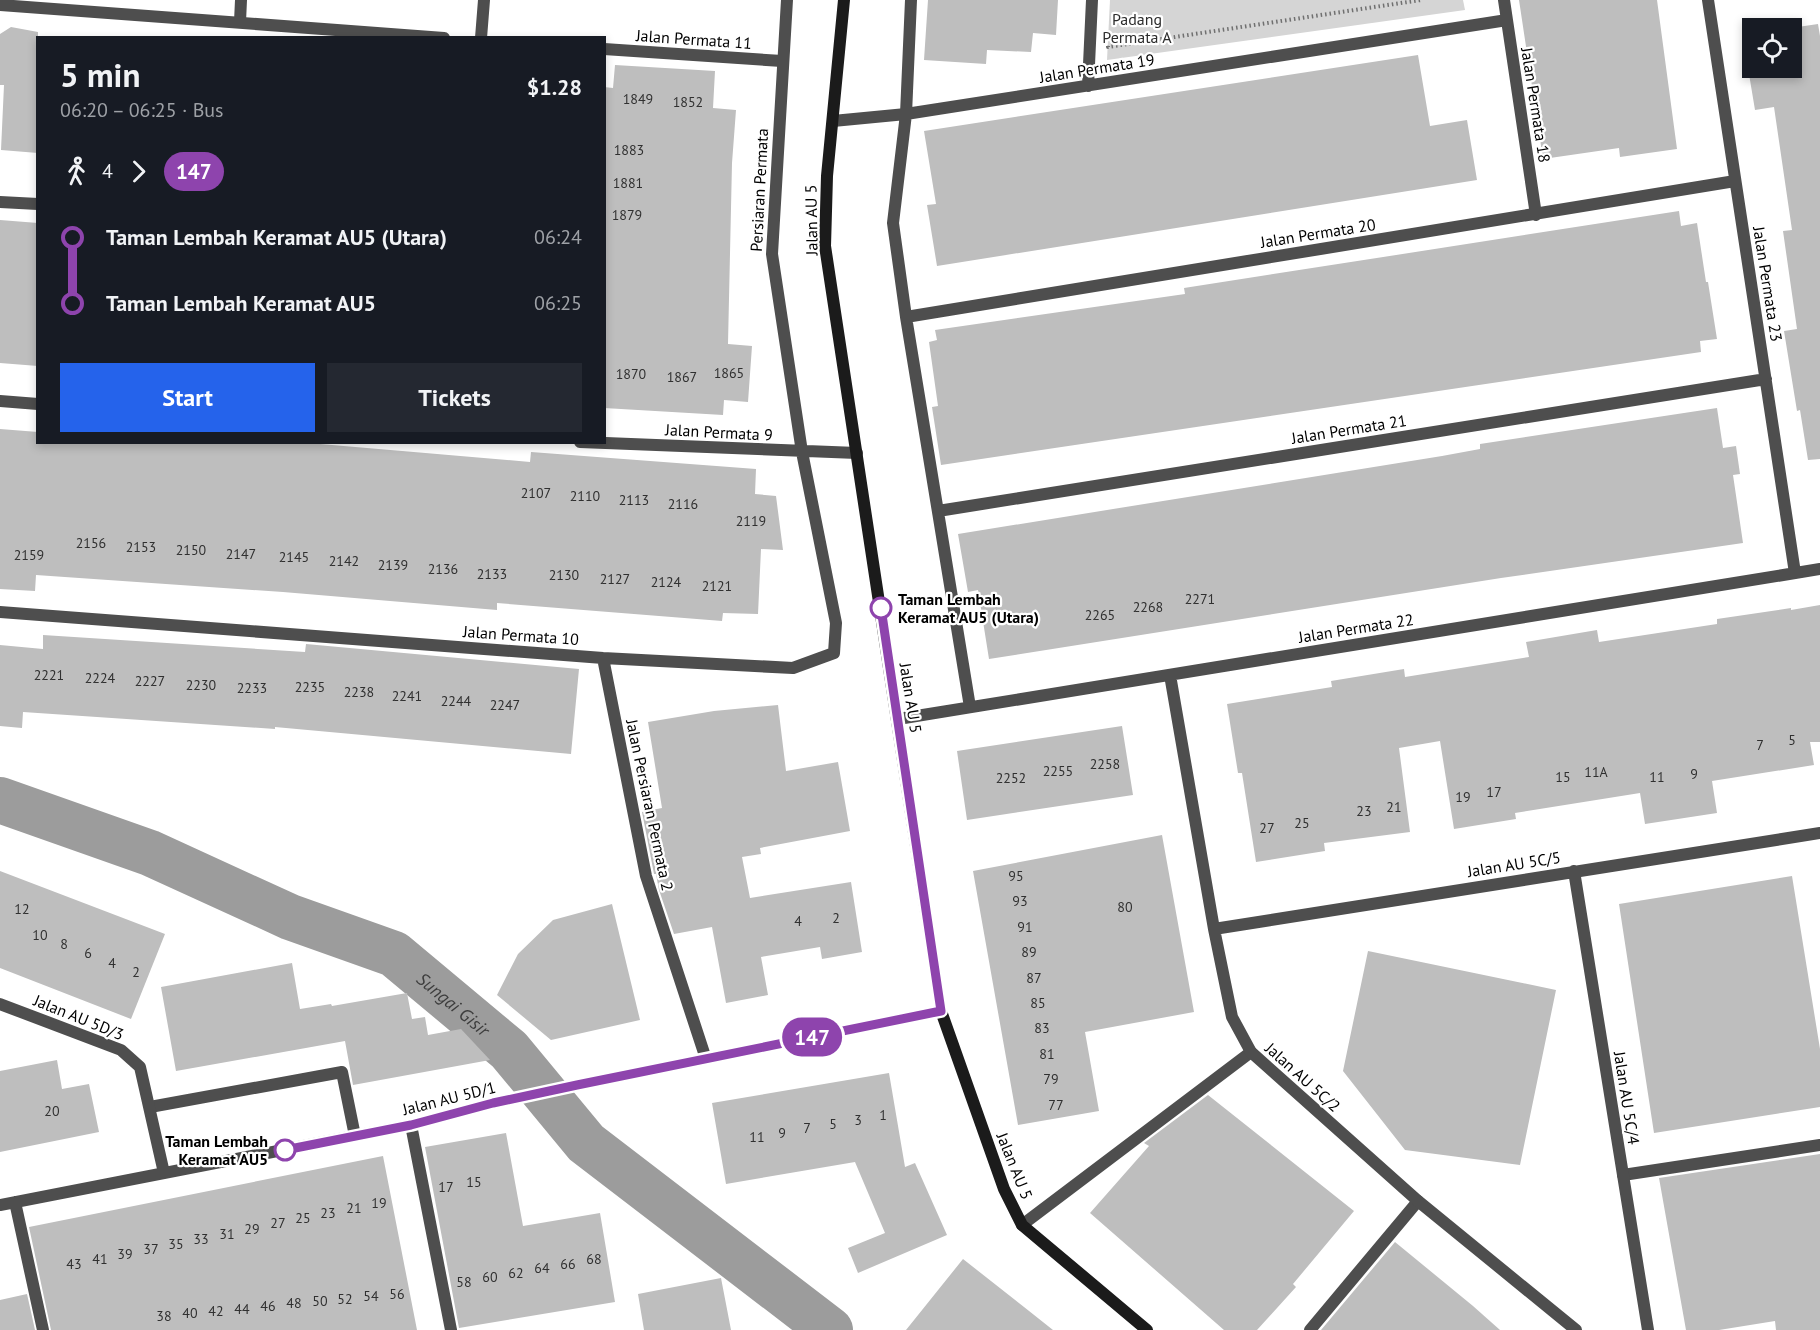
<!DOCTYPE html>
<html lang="en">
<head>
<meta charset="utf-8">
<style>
  :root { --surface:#171b24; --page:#242831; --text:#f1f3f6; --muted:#9ea1a6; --accent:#2563eb }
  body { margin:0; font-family:"PT Sans",sans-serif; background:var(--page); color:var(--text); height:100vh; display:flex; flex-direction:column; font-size:22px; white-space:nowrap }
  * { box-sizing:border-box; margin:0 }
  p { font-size:20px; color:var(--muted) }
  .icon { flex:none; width:33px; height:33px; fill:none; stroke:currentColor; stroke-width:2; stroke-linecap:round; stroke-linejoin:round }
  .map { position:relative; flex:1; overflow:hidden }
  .panel { position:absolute; left:36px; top:36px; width:570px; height:408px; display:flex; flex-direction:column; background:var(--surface); border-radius:0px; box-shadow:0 3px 9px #0003 }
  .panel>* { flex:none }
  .badge { padding:0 12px; border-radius:20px; font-size:21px; line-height:39px }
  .tools { position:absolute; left:1742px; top:18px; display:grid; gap:12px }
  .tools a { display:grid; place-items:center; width:60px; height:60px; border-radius:0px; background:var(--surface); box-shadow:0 3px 9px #0003; font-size:30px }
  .map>.badge { position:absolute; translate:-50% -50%; box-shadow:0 0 0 3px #fff }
  .legs { display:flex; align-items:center; gap:9px; height:66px; padding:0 24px; font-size:20px }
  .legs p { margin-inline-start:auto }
  .overview { display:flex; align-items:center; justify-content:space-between; height:102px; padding:0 24px }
  h1 { font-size:33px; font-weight:700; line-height:45px }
  .cta { display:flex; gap:12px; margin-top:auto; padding:12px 24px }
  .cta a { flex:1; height:69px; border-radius:0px; background:var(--accent); color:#fff; font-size:24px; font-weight:700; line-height:69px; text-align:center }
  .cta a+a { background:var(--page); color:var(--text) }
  ul { padding:0 24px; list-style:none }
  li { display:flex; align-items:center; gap:21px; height:66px; font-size:22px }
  li i { display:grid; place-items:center; width:9px; height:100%; margin:0 8px; background:currentColor }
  li i::after { content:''; width:15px; height:15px; margin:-8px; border:4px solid; border-radius:50%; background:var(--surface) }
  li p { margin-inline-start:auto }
  li:first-child i { background:linear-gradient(#0000 50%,currentColor 0) }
  li:last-child i { background:linear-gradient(currentColor 50%,#0000 0) }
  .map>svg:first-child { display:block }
</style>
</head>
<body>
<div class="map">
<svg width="1820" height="1330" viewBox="0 0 1820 1330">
  <rect width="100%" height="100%" fill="#fff"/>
  <path fill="#d5d5d5" d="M1110,0H1463L1465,10L1107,60Z"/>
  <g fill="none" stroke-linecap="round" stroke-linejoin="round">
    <path stroke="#9c9c9c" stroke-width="46" id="s1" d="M0,800L150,853L290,917L394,954L509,1050L586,1143L830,1330"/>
  </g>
  <path fill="#bebebe" d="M928,0H1058L1056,35L1033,33L1031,52L987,50L986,64L924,60Z
    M1519,0H1657L1677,149L1620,157L1619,148L1543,159Z
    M1818,24L1820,36V459L1808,460L1800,410L1797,411L1784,331L1797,329L1783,231L1792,230L1774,107L1755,110L1748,68H1791V28Z
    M11,27L38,32V153L1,150L4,85H0V34Z
    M1418,55L1430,126L1467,120L1477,180L937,266L927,205L936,204L924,131Z
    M615,65L715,71L713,108L736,110L732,163L728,344L752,346L748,402L724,400L723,415L604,408V87L613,88Z
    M1679,211L1681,226L1697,223L1706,282H1708L1717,339L1700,341L1701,352L941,465L932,407L938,406L929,342L937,340L935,330L1185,294L1184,288Z
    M0,220L38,223V366L0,363Z
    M1717,408L1723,448L1736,446L1740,474L1733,475L1743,543L1501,578L989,659L978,590L968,592L958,534L1442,456L1480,449V444Z
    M0,429L38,432V442H297L530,462L531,452L756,469L755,494L776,496L783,550L761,549L758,614L723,613L722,621L497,603V610L283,592L36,575L35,591L0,589Z
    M1820,605V742H1810L1814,765L1712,781L1717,813L1645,824L1640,793L1515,813L1516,819L1454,829L1440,741L1399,748L1410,832L1324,843L1325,851L1256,862L1242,773H1238L1227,704L1332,687L1331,681L1404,669L1405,677L1529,657L1526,642L1597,630L1599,642L1717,624V619L1791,608V610Z
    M43,635L305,652L306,644L579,669L571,754L275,727V729L23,712L22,728L0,726V645L43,649Z
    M778,705L786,771L838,762L850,831L760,848L761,854L742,857L750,898L851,882L862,952L822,959L820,947L761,957L768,995L726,1003L712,927L674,934L659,890L656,874H654L642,812L662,808L648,722L714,711Z
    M1122,726L1133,795L967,820L957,751Z
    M1162,835L1194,1012L1085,1032L1099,1111L1018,1125L973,871Z
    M0,871L165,934L131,1019L0,968Z
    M1792,876L1820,1049V1107L1654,1133L1619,904Z
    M612,904L640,1020L551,1040L497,995L518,954L553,920Z
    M1368,951L1556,990L1520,1165L1405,1150L1343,1071Z
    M292,963L300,1009L331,1004L332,1006L407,993L412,1019L425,1017L428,1035L461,1029L490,1060L353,1085L345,1041L176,1071L161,987Z
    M57,1060L62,1089L89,1084L99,1132L0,1152V1071Z
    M889,1073L905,1167L915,1163L947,1235L858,1273L848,1248L885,1233L855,1162L726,1184L712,1103Z
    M1208,1095L1354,1211L1293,1284L1296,1287L1257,1330H1224L1090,1213L1149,1146L1144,1143Z
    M506,1133L523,1226L600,1213L615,1302L459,1328L425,1147Z
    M1820,1154V1330H1776L1775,1321L1719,1330H1686L1659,1178Z
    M383,1156L417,1330H51L29,1227Z
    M1395,1242L1473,1306L1500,1330H1321Z
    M963,1259L1024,1307L1053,1330H906Z
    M721,1278L731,1330H644L638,1294Z
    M27,1294L35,1330H0V1300Z"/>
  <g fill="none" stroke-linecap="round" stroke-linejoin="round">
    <path stroke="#707070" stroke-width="4" stroke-dasharray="1.5 3" stroke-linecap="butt" d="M1108,46V47L1421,0"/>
    <path stroke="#4e4e4e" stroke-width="12" d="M240,22L241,0
      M481,38L484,0
      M150,1107L342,1072L355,1136
      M1623,1175L1820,1145
      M1022,1225L1251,1052
      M1310,1330L1418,1201"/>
    <path stroke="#4e4e4e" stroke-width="12" d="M911,0L906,114L893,223L906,317L970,707
      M1504,0L1536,215
      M1708,0L1795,573
      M0,5L444,38
      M604,49L782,61
      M1088,86L1092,0
      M833,121L906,114L1507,20
      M0,202L38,204
      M906,317L1735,181
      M0,401L38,404
      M580,442L857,453
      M938,511L1766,379
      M0,612L603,658L793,668L834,653L836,623L802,452L772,254L787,0
      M603,658L646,876L706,1059
      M1170,675L1214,929L1232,1017L1251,1052L1418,1201L1576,1330
      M898,719L1820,569
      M1574,871L1648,1330
      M1214,929L1820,833
      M0,1004L121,1050L140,1067L164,1173
      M411,1125L451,1330
      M15,1202L43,1330
      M0,1205L411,1125L493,1103L577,1085L941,1011"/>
    <path stroke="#1b1b1b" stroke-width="12" d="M844,0L827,176L825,246L941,1011L1004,1189L1022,1225L1147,1330"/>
  </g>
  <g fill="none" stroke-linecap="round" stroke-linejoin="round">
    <g stroke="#fff" stroke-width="14">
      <path id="line-1" d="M285,1150L411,1125L493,1103L577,1085L941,1011L881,608"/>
    </g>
    <use href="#line-1" stroke="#8e44ad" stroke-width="9"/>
  </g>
  <g fill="#fff" stroke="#8e44ad" stroke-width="3">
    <circle cx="881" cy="608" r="10"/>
    <circle cx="285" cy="1150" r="10"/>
  </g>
  <g text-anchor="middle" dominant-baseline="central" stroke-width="4.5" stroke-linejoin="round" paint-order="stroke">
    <g font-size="14" fill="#303030">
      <text x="638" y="99">1849</text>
      <text x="688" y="102">1852</text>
      <text x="629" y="150">1883</text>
      <text x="628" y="183">1881</text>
      <text x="627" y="215">1879</text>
      <text x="729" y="373">1865</text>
      <text x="631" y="374">1870</text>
      <text x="682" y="377">1867</text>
      <text x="536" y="493">2107</text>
      <text x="585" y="496">2110</text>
      <text x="634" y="500">2113</text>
      <text x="683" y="504">2116</text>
      <text x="751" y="521">2119</text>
      <text x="91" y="543">2156</text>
      <text x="141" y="547">2153</text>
      <text x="191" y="550">2150</text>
      <text x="241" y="554">2147</text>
      <text x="29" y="555">2159</text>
      <text x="294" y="557">2145</text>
      <text x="344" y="561">2142</text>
      <text x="393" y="565">2139</text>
      <text x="443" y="569">2136</text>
      <text x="492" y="574">2133</text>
      <text x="564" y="575">2130</text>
      <text x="615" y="579">2127</text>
      <text x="666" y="582">2124</text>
      <text x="717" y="586">2121</text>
      <text x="1200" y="599">2271</text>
      <text x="1148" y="607">2268</text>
      <text x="1100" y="615">2265</text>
      <text x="49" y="675">2221</text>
      <text x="100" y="678">2224</text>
      <text x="150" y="681">2227</text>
      <text x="201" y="685">2230</text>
      <text x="310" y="687">2235</text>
      <text x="252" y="688">2233</text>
      <text x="359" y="692">2238</text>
      <text x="407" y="696">2241</text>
      <text x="456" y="701">2244</text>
      <text x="505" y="705">2247</text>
      <text x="1792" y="740">5</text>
      <text x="1760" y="745">7</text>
      <text x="1105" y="764">2258</text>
      <text x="1058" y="771">2255</text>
      <text x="1596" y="772">11A</text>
      <text x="1694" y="774">9</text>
      <text x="1563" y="777">15</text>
      <text x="1657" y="777">11</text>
      <text x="1011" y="778">2252</text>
      <text x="1494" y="792">17</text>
      <text x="1463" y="797">19</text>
      <text x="1394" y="807">21</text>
      <text x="1364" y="811">23</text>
      <text x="1302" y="823">25</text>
      <text x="1267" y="828">27</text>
      <text x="1016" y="876">95</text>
      <text x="1020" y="901">93</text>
      <text x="1125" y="907">80</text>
      <text x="22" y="909">12</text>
      <text x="836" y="918">2</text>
      <text x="798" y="921">4</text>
      <text x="1025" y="927">91</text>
      <text x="40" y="935">10</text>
      <text x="64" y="944">8</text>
      <text x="1029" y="952">89</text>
      <text x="88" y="953">6</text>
      <text x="112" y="963">4</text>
      <text x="136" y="972">2</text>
      <text x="1034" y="978">87</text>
      <text x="1038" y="1003">85</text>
      <text x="1042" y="1028">83</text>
      <text x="1047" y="1054">81</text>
      <text x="1051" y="1079">79</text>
      <text x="1056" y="1105">77</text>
      <text x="52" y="1111">20</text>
      <text x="883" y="1115">1</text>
      <text x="858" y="1120">3</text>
      <text x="833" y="1124">5</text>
      <text x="807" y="1128">7</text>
      <text x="782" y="1133">9</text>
      <text x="757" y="1137">11</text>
      <text x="474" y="1182">15</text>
      <text x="446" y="1187">17</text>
      <text x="379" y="1203">19</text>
      <text x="354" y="1208">21</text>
      <text x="328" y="1213">23</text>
      <text x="303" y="1218">25</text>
      <text x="278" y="1223">27</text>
      <text x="252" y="1229">29</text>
      <text x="227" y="1234">31</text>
      <text x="201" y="1239">33</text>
      <text x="176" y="1244">35</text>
      <text x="151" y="1249">37</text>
      <text x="125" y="1254">39</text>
      <text x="100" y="1259">41</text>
      <text x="594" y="1259">68</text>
      <text x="74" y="1264">43</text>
      <text x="568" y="1264">66</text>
      <text x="542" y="1268">64</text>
      <text x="516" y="1273">62</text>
      <text x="490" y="1277">60</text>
      <text x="464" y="1282">58</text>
      <text x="397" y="1294">56</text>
      <text x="371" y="1296">54</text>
      <text x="345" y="1299">52</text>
      <text x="320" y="1301">50</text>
      <text x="294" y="1303">48</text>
      <text x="268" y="1306">46</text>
      <text x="242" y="1309">44</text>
      <text x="216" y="1311">42</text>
      <text x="190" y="1313">40</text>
      <text x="164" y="1316">38</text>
    </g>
    <g font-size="16" fill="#2c2c2c" stroke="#fff">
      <text x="1137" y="19">Padang<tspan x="1137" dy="18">Permata A</tspan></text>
    </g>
    <g font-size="16" fill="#000" stroke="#fff">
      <text transform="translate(694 39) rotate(4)">Jalan Permata 11</text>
      <text transform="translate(1097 68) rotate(-9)">Jalan Permata 19</text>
      <text transform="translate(1536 105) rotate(81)">Jalan Permata 18</text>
      <text transform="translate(759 190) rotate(-87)">Persiaran Permata</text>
      <text transform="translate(811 220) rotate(-91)">Jalan AU 5</text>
      <text transform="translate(1318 233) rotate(-9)">Jalan Permata 20</text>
      <text transform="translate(1768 284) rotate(81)">Jalan Permata 23</text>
      <text transform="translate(1349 429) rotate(-9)">Jalan Permata 21</text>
      <text transform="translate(719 432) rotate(3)">Jalan Permata 9</text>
      <text transform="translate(1356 628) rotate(-9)">Jalan Permata 22</text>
      <text transform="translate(521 635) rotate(4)">Jalan Permata 10</text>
      <text transform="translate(911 698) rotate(81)">Jalan AU 5</text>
      <text transform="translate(650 805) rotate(78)">Jalan Persiaran Permata 2</text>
      <text transform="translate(1514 864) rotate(-9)">Jalan AU 5C/5</text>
      <text transform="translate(79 1017) rotate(22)">Jalan AU 5D/3</text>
      <text transform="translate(1303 1077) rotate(42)">Jalan AU 5C/2</text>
      <text transform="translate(449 1098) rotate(-14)">Jalan AU 5D/1</text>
      <text transform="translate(1627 1098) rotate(81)">Jalan AU 5C/4</text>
      <text transform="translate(1015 1166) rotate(68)">Jalan AU 5</text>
    </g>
    <g font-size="16" font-weight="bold" fill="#000" stroke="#fff" text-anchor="start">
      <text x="898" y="599">Taman Lembah<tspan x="898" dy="18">Keramat AU5 (Utara)</tspan></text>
      <text x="268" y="1141" text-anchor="end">Taman Lembah<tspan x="268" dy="18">Keramat AU5</tspan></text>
    </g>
    <g font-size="18" font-style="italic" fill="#3d3d3d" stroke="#fff">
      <text stroke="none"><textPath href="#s1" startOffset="501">Sungai Gisir</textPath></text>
    </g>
  </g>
</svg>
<div class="tools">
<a><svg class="icon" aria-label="locate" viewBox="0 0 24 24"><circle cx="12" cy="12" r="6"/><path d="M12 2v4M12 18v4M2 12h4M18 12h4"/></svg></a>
</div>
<b class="badge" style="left:812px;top:1037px;background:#8e44ad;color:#fff">147</b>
<section class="panel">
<div class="overview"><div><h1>5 min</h1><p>06:20 – 06:25 · Bus</p></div><b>$1.28</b></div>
<div class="legs"><svg class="icon" aria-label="walk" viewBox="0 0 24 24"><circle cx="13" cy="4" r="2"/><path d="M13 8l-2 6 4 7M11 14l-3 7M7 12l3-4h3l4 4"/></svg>4<svg class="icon" aria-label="forward" viewBox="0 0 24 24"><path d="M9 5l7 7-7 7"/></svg><b class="badge" style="background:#8e44ad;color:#fff">147</b></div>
<ul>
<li><i style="color:#8e44ad"></i><b>Taman Lembah Keramat AU5 (Utara)</b><p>06:24</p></li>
<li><i style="color:#8e44ad"></i><b>Taman Lembah Keramat AU5</b><p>06:25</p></li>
</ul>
<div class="cta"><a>Start</a><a>Tickets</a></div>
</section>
</div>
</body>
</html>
